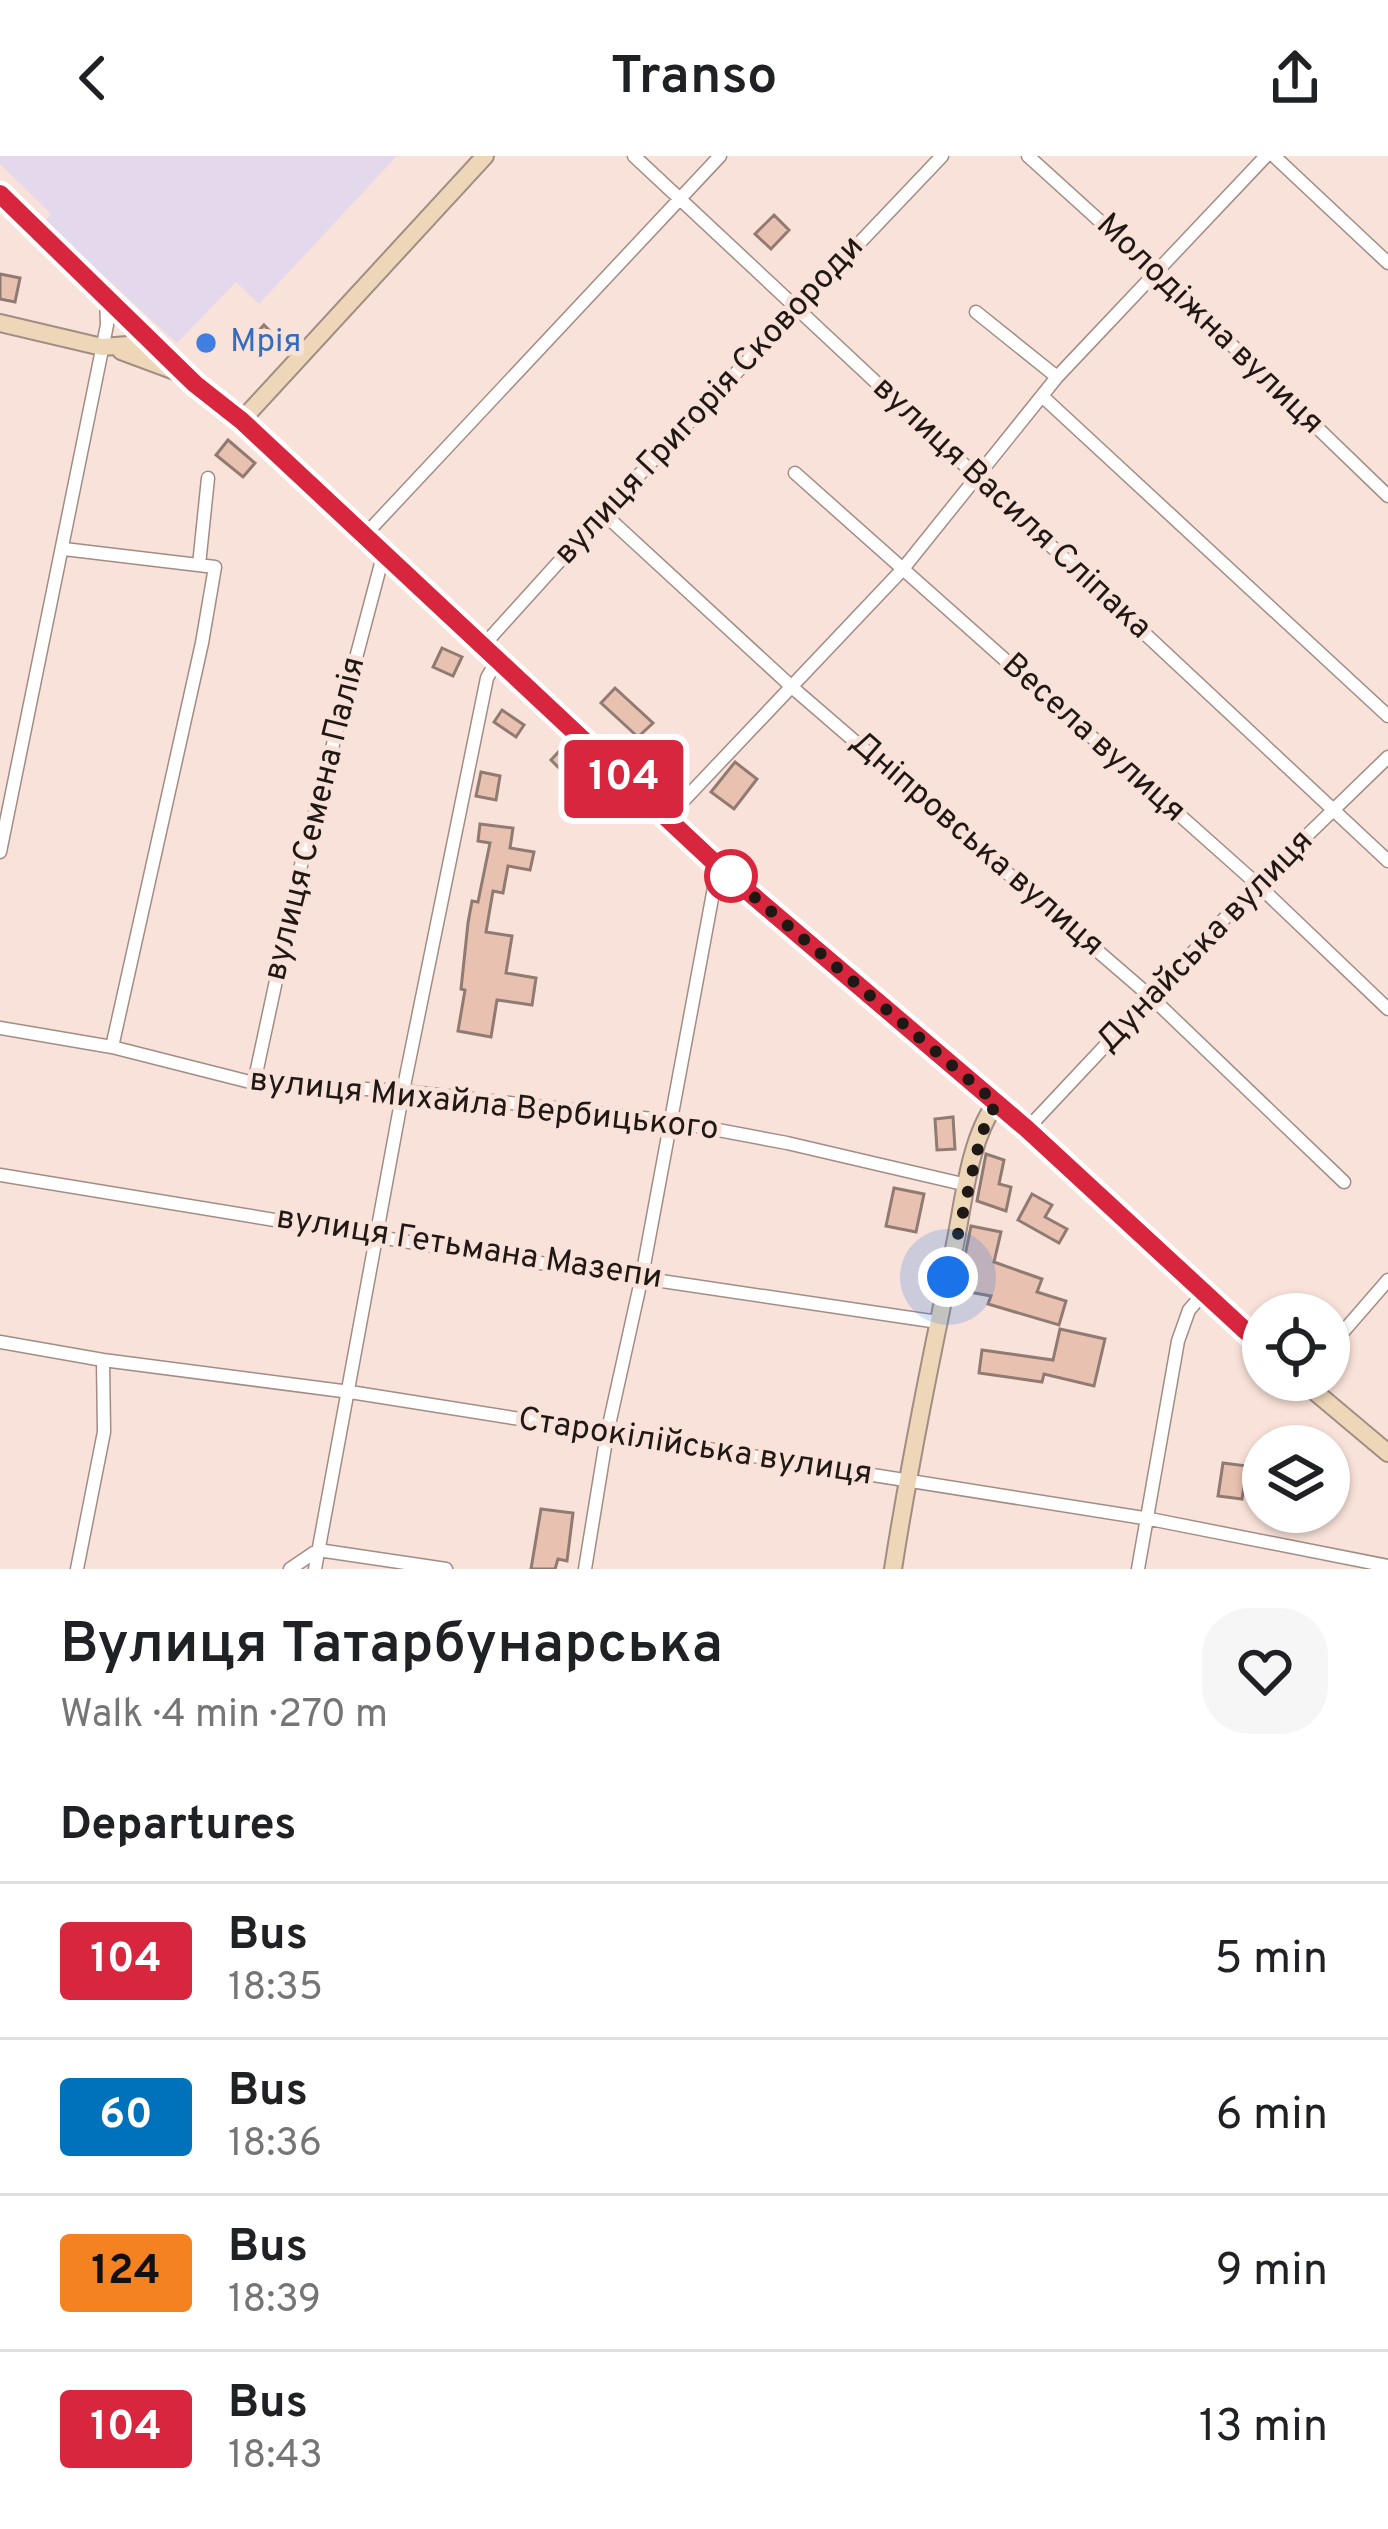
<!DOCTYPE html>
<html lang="en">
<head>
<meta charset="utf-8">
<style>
  :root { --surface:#fff; --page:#f6f6f6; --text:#202124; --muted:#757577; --line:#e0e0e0 }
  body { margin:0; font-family:Overpass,sans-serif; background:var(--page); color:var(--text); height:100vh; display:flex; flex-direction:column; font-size:45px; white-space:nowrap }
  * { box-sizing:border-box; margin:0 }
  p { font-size:39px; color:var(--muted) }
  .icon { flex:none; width:66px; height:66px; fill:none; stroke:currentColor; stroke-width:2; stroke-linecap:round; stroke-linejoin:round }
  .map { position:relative; height:1413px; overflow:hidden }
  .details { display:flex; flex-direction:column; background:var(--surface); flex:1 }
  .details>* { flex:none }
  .badge { padding:0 24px; border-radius:9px; font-size:42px; line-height:78px }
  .controls { position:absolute; left:1242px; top:1137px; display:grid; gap:24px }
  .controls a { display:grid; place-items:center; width:108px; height:108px; border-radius:50%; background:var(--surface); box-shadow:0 3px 9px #0004; font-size:60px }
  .you { position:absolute; width:60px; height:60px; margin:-30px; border:9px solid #fff; border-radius:50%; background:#1a73e8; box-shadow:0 0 0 18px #1a73e833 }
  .map>.badge { position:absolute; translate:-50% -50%; box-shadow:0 0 0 6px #fff }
  h2 { padding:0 60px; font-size:45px; line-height:108px }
  .round { display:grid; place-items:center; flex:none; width:126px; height:126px; border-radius:48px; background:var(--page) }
  .headline { display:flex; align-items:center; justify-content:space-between; height:204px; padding:0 60px }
  h1 { font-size:57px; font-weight:600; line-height:90px }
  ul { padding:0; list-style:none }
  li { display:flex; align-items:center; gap:36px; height:156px; padding:0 60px; border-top:3px solid var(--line) }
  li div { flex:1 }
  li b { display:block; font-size:45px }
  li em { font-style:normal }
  li .badge { min-width:132px; font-weight:700; text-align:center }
  header { display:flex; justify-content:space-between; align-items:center; height:156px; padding:0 60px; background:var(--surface); font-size:54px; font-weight:600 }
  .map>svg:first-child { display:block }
</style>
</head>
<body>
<header><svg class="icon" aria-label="back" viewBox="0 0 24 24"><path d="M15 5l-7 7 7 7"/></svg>Transo<svg class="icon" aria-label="share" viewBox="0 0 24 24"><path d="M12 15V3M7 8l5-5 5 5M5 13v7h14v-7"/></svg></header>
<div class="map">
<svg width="1388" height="1413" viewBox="0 0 1388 1413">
  <rect width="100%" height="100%" fill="#f9e2d9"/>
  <path fill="#e4d8ed" d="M0,0H397L259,148L236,126L177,187L44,66L51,58L0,8Z"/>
  <path fill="#e9c1b1" stroke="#907b73" stroke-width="3" d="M774,59L789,74L771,93L755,78Z
    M0,118L20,122L15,146L0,143Z
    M264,169L276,181L260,198L248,186Z
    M228,284L255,307L243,321L216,299Z
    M442,492L462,501L453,520L433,511Z
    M615,532L653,567L638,581L601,547Z
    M502,554L524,569L516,581L494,566Z
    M565,589L584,607L569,622L551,604Z
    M735,606L757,623L734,653L711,636Z
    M481,616L500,620L496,644L476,640Z
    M480,668L513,672L510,692L534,696L530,714L508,710L503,737L493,735L486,776L512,780L506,817L536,822L532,849L497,844L491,881L458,875L465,834L461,833L468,767L472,745L478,746L490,687L478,685Z
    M953,961L955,993L937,994L935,963Z
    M986,998L1004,1004L999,1028L1011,1031L1006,1055L977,1045Z
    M894,1032L924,1038L916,1076L886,1070Z
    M1032,1038L1052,1049L1045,1061L1067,1073L1059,1087L1018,1064Z
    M971,1070L1001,1076L994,1106L1042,1123L1037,1136L1066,1145L1059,1169L988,1148L991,1140L958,1134Z
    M1060,1173L1105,1183L1094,1230L1044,1218L1042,1226L979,1217L982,1194L1053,1204Z
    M1223,1307L1247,1310L1242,1343L1218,1340Z
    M541,1353L573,1357L567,1405L558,1403L555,1413H531Z"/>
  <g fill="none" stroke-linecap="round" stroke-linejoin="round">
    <g stroke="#a28c84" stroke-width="15">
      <path id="street" d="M634,0L1388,705
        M1028,0L1156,116L1388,340
        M1274,0L1388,107
        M976,156L1057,221
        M1042,240L1388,560
        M795,317L1257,728L1388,853
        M603,357L793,532L1151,841L1344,1026
        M363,381L720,0
        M64,393L215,411L202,487L112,891
        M199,409L208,322
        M481,492L603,357L942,0
        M667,662L902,414L1057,221L1266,0
        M0,696L107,169L106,140
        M0,872L112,891L254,927L403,935L670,965L787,987L967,1029
        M254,927L300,713L383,400
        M1027,973L1257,728L1388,601
        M0,1019L513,1103L938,1166
        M0,1186L103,1204L350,1236L1150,1363L1388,1410
        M1329,1192L1388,1124
        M77,1413L104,1276L103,1204
        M290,1413L318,1394L446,1413
        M315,1413L403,935L487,522L496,506
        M585,1413L607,1278L642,1120L718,710
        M1138,1413L1178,1185L1189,1154L1203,1138"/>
    </g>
    <g stroke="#a28c84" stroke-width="20">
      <path id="secondary" d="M0,38L195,228L242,264L718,710L1027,973L1263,1191
        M0,167L102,191L154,187
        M121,195L175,215
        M242,264L485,0
        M1301,1224L1388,1297
        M893,1413C910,1304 932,1196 955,1088C964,1044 969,984 996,947"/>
    </g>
    <use href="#street" stroke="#fff" stroke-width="12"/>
    <use href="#secondary" stroke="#edd7b8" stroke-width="16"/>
  </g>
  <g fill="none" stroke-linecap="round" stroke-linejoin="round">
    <g stroke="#fff" stroke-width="27">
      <path id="line" d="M0,38L195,228L242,265L718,710L1027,973L1263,1191"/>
    </g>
    <use href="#line" stroke="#d7263d" stroke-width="18"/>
    <path stroke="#201815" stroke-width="12" stroke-dasharray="0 21.6" d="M731,720L718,710L996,947L981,979L948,1121"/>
  </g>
  <circle fill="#3f7fe0" stroke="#f9e2d9" stroke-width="4.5" cx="206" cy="187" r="12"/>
  <circle fill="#fff" stroke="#d7263d" stroke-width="6" cx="731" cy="720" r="24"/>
  <g text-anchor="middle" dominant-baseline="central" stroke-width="10" stroke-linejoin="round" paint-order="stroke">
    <g font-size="33" fill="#201815" stroke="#f9e2d9">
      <text transform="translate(1209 169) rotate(44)">Молодіжна вулиця</text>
      <text transform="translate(710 245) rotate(-47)">вулиця Григорія Сковороди</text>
      <text transform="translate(1011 353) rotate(43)">вулиця Василя Сліпака</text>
      <text transform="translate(1093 583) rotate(42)">Весела вулиця</text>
      <text transform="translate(316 663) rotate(-76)">вулиця Семена Палія</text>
      <text transform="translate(976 689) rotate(41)">Дніпровська вулиця</text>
      <text transform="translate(1206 786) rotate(-46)">Дунайська вулиця</text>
      <text transform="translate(484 950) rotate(6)">вулиця Михайла Вербицького</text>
      <text transform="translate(469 1093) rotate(9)">вулиця Гетьмана Мазепи</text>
      <text transform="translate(695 1292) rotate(9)">Старокілійська вулиця</text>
    </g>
    <g font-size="33" fill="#366cbe" stroke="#f9e2d9" text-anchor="start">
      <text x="230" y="187">Мрія</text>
    </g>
  </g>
</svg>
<div class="controls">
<a><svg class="icon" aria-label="locate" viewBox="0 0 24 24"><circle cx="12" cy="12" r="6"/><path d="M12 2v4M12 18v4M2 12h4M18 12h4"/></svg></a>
<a><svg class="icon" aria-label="layers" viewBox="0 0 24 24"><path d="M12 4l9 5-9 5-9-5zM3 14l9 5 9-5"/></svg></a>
</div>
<div class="you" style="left:948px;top:1121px"></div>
<b class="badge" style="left:624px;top:623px;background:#d7263d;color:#fff">104</b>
</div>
<section class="details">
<div class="headline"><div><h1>Вулиця Татарбунарська</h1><p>Walk · 4 min · 270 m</p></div><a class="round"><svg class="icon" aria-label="heart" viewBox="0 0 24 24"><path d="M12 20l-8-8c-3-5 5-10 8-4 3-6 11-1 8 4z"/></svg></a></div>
<h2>Departures</h2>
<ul>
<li><span class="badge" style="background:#d7263d;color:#fff">104</span><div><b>Bus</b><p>18:35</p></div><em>5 min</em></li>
<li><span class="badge" style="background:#0072bc;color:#fff">60</span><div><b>Bus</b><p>18:36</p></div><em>6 min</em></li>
<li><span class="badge" style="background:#f58220;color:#111">124</span><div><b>Bus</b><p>18:39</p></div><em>9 min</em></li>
<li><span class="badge" style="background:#d7263d;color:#fff">104</span><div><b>Bus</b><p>18:43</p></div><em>13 min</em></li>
</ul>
</section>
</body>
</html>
